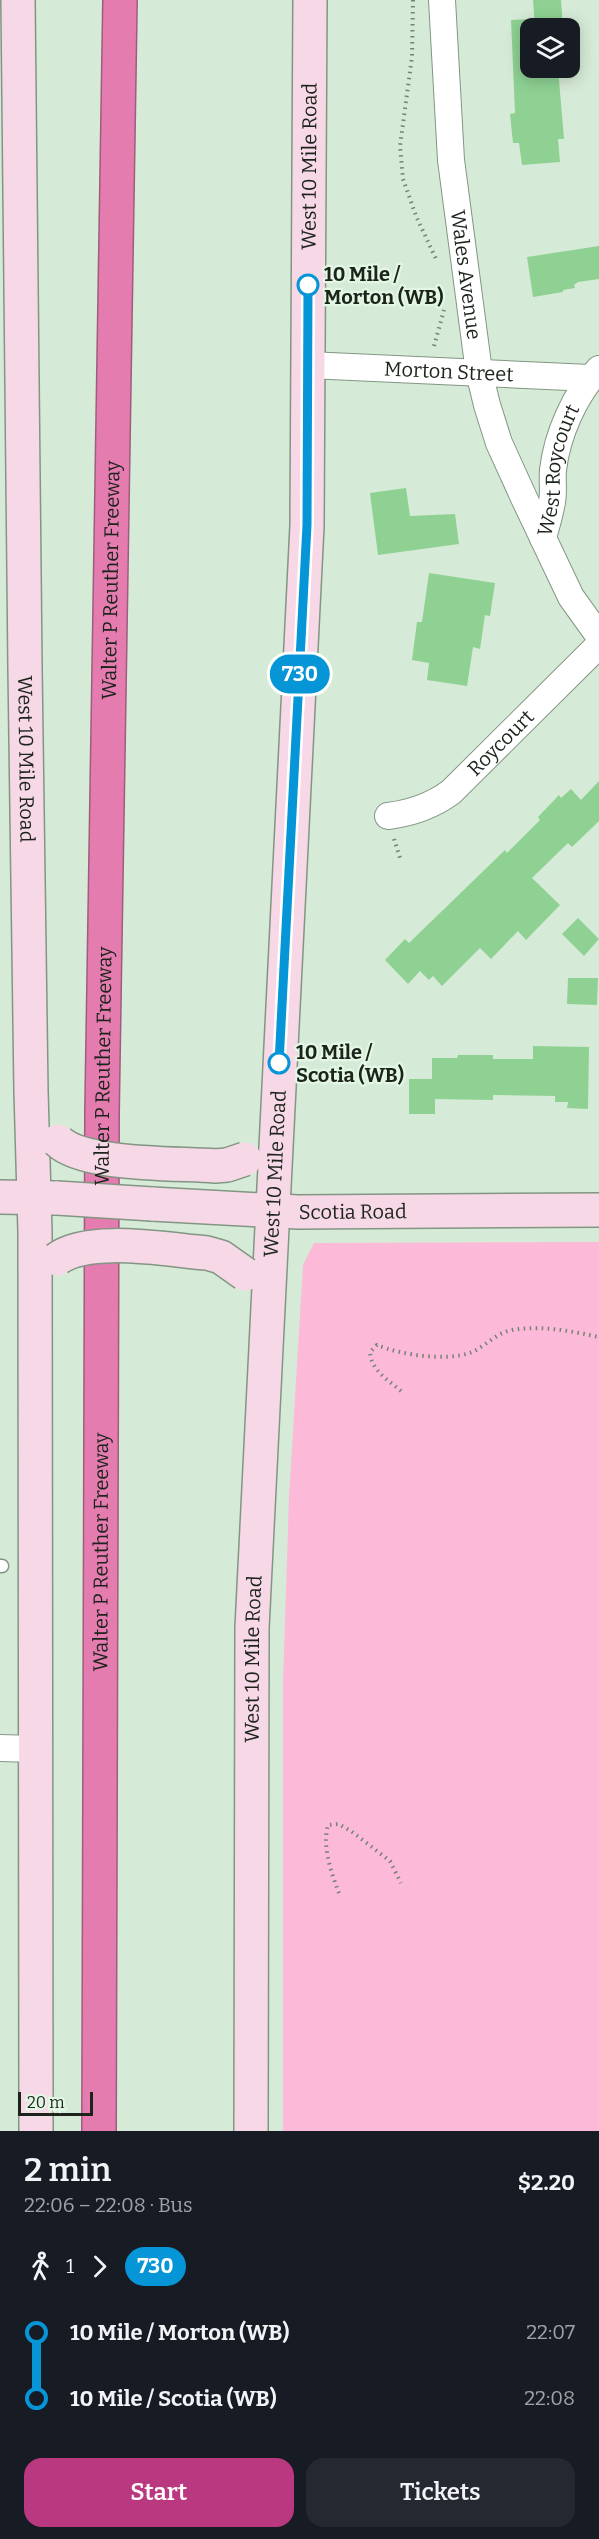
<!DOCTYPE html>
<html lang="en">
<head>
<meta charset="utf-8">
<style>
  :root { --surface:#171b24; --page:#242831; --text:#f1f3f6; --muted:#9ea1a6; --accent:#ba3880 }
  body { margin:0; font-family:Bitter,serif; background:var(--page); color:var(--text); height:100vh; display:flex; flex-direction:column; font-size:22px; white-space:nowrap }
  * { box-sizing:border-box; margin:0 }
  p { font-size:20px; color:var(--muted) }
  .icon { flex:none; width:33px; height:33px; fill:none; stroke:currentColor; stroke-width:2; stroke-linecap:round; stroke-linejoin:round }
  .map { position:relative; height:2131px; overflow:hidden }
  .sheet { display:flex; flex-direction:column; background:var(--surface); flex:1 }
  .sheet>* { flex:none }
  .badge { padding:0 12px; border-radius:20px; font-size:21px; line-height:39px }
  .tools { position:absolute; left:520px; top:18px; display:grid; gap:12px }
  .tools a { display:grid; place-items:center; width:60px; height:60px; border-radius:12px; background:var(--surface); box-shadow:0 3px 15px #0003; font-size:30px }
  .scale { position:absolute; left:18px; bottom:15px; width:75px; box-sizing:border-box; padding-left:6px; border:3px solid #1b231b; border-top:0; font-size:16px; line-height:21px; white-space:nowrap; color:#1b231b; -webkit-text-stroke:4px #e3f8e4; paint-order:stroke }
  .map>.badge { position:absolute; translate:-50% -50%; box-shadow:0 0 0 3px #fff }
  .legs { display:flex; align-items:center; gap:9px; height:66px; padding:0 24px; font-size:20px }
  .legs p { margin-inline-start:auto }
  .headline { display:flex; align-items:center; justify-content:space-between; height:102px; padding:0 24px }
  h1 { font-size:33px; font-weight:600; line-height:45px }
  .cta { display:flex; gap:12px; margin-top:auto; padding:12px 24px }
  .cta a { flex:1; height:69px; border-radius:18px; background:var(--accent); color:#fff; font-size:24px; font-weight:600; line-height:69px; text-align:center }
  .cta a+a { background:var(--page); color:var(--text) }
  ul { padding:0 24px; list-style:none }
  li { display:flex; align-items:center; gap:21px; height:66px; font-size:22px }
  li i { display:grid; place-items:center; width:9px; height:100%; margin:0 8px; background:currentColor }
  li i::after { content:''; width:15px; height:15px; margin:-8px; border:4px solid; border-radius:50%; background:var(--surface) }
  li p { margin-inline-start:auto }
  li:first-child i { background:linear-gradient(#0000 50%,currentColor 0) }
  li:last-child i { background:linear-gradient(currentColor 50%,#0000 0) }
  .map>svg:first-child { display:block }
</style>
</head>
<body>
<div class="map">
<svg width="599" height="2131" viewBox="0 0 599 2131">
  <rect width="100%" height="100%" fill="#d6ebd7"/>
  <path fill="#fdb9d8" d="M599,1242V2131H283V1683L289,1497L303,1265L314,1243Z"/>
  <path fill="#8ed193" d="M533,0H561L563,28H535Z
    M531,19V68H558L564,139H558L560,162L522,165L519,143H513L510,114L515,113L511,20Z
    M599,246V279L578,282L574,285L575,288L563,290V292L533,297L527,257Z
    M406,488L410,516L455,514L459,544L378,555L370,493Z
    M429,573L495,583L490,616L485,615L480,649L473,647L467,686L427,680L429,663L412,660L417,622H422Z
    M599,781V821L572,847L568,843L532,878L560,905L526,940L518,931L491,959L480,948L442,986L433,976L429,980L420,971L408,984L385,960L405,939L409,943L505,850L507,853L540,820L538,817L559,795L561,798L571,789L581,800Z
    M578,918L599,939L584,956L562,934Z
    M568,978H598L597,1005L567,1004Z
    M533,1046L589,1047L588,1109L567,1108L568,1102H555V1096L493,1095V1100L435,1099V1114H409V1079H432V1058H457L458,1055H493V1059H533Z"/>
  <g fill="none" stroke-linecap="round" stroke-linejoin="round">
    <g stroke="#829683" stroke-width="15">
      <path id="lane" d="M0,1566H2"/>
    </g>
    <g stroke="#829683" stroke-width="28">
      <g id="street">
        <path id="s1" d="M442,0L451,160L479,372L487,405L499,443L524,498L571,597L599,636"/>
        <path id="s2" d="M308,365L590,378"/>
        <path id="s3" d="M543,538C546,527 550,514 552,502C554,491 552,480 553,470C557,435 575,394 599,369"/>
        <path id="s4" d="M388,816C412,813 432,806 451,792L599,645"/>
        <path d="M0,1748L35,1749"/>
      </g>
    </g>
    <g stroke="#829683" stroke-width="36">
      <g id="secondary">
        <path id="s5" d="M18,0L25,668L31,1091L35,1232L36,2131"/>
        <path d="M0,1197L56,1198"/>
        <path id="s6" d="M152,1204L298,1212L599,1210"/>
        <path id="s7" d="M251,2131L252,1628L307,526L310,0"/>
      </g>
    </g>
    <g stroke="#9e5d7c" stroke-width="36">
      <g id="highway">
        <path id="s8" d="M99,2131L102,1113L120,0"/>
      </g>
    </g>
    <path stroke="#758376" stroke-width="4" stroke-dasharray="1.5 4.5" stroke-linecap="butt" d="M413,0L412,57L400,146L403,179L416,216L437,261
      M434,346L444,310
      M394,839L400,858
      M401,1391C388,1380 371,1370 370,1352L377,1345C401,1355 448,1362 472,1352C486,1346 496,1333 512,1330C542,1325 570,1331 599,1337
      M339,1893C331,1872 322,1847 328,1825L338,1824L351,1831L390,1861L401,1883"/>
    <use href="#lane" stroke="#fff" stroke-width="12"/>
    <use href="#street" stroke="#fff" stroke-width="26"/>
    <use href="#secondary" stroke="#f7d8e7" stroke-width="33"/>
    <use href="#highway" stroke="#e57cb0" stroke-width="33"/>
    <g stroke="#829683" stroke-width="36" stroke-linecap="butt">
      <path id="secondary-bridge" d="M58,1141C83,1166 178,1163 215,1166L227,1165L245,1159
        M57,1198L152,1204
        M57,1259C88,1235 168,1250 207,1253L221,1257L245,1274"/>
    </g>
    <use href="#secondary-bridge" stroke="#f7d8e7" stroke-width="33"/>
  </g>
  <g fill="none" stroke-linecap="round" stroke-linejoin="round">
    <g stroke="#fff" stroke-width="14">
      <path id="line-1" d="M279,1063L307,525L308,285"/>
    </g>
    <use href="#line-1" stroke="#0696d7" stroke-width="9"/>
  </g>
  <g fill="#fff" stroke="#0696d7" stroke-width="3">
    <circle cx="308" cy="285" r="10"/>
    <circle cx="279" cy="1063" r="10"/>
  </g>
  <g text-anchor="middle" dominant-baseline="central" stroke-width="4.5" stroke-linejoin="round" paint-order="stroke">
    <g font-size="20" fill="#1b231b" stroke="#e3f8e4">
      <text stroke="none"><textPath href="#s7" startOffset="1966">West 10 Mile Road</textPath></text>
      <text stroke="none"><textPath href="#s1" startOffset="276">Wales Avenue</textPath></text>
      <text stroke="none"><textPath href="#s2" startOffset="141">Morton Street</textPath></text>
      <text stroke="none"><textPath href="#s3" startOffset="70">West Roycourt</textPath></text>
      <text stroke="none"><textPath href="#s8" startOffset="1551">Walter P Reuther Freeway</textPath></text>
      <text stroke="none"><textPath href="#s4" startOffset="138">Roycourt</textPath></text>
      <text stroke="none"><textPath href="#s5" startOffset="759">West 10 Mile Road</textPath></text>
      <text stroke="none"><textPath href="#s8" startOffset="1065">Walter P Reuther Freeway</textPath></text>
      <text stroke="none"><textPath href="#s7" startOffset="958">West 10 Mile Road</textPath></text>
      <text stroke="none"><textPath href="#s6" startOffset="201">Scotia Road</textPath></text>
      <text stroke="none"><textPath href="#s8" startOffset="579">Walter P Reuther Freeway</textPath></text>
      <text stroke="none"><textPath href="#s7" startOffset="472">West 10 Mile Road</textPath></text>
    </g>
    <g font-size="20" font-weight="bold" fill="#1b231b" stroke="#e3f8e4" text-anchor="start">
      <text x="324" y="274">10 Mile /<tspan x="324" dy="23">Morton (WB)</tspan></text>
      <text x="296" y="1052">10 Mile /<tspan x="296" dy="23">Scotia (WB)</tspan></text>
    </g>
  </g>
</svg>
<div class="tools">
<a><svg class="icon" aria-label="layers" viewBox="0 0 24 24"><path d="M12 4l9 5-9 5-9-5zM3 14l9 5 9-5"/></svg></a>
</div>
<div class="scale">20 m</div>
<b class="badge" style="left:300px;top:674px;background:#0696d7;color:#fff">730</b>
</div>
<section class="sheet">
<div class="headline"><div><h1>2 min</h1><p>22:06 – 22:08 · Bus</p></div><b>$2.20</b></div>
<div class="legs"><svg class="icon" aria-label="walk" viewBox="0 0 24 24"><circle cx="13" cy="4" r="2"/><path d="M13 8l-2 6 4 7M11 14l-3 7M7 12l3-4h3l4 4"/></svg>1<svg class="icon" aria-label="forward" viewBox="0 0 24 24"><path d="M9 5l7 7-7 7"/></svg><b class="badge" style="background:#0696d7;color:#fff">730</b></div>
<ul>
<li><i style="color:#0696d7"></i><b>10 Mile / Morton (WB)</b><p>22:07</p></li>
<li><i style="color:#0696d7"></i><b>10 Mile / Scotia (WB)</b><p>22:08</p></li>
</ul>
<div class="cta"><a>Start</a><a>Tickets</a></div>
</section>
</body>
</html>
